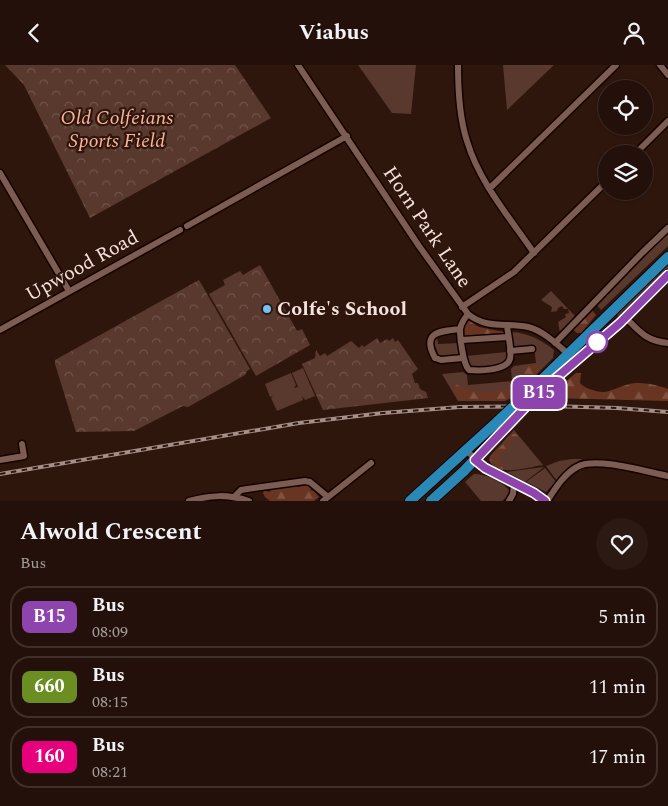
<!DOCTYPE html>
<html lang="en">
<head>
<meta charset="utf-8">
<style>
  :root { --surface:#23100a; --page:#2b1913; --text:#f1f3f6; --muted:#a39d9c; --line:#40302b }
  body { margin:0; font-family:Spectral,serif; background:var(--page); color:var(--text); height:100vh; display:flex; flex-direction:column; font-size:19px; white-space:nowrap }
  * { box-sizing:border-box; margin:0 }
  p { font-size:16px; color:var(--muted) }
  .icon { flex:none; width:28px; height:28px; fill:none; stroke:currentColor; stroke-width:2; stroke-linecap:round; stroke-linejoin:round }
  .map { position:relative; height:436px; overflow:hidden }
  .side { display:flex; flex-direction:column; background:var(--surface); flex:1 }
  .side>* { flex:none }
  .badge { padding:0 10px; border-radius:8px; font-size:18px; line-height:32px }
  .tools { position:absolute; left:598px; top:15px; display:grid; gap:10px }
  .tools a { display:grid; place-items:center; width:55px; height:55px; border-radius:50%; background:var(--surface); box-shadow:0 1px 4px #0004,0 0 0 1px var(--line); font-size:25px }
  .map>.badge { position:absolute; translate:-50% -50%; box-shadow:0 0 0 2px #fff }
  .round { display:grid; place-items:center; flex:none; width:52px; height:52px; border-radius:26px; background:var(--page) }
  .summary { display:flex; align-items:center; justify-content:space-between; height:85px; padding:0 20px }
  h1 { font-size:24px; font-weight:700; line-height:38px }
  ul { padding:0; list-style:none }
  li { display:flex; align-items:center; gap:15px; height:62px; margin:0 10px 8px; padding:0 10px; border:2px solid var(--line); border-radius:20px }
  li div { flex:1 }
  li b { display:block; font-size:19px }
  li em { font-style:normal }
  li .badge { min-width:55px; font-weight:700; text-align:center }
  header { display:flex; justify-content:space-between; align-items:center; height:65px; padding:0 20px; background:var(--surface); font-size:22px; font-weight:700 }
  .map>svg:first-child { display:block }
</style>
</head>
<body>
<header><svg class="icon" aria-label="back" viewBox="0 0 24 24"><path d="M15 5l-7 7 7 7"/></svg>Viabus<svg class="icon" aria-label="person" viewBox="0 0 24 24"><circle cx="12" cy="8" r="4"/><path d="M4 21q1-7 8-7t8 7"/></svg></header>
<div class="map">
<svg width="668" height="436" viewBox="0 0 668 436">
  <defs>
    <pattern id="forest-firs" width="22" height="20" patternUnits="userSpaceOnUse" patternTransform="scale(1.25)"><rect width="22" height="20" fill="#693523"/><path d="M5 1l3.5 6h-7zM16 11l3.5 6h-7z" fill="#7f5242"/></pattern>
    <pattern id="park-crowns" width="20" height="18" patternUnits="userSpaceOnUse" patternTransform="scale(1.25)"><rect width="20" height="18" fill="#59382e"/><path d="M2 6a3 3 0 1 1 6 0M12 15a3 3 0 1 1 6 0" fill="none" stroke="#71544c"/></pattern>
  </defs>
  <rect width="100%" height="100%" fill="#2f160d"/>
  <path fill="#59382e" d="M358,0H416L411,49L392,48Z
    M503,0H554L507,45Z
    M668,168V181L601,245L596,239Z
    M668,195V203L618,251L615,247Z
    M551,226L575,251L560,268L558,257L566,252L565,249L569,248L568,244H564L562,241L558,243L557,246L551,247L552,242L541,235Z
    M511,267C528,268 540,274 554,285L553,293L515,331L505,336H458L442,309L463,307L467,310L468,320L512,316L511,304L514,301L536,298L534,282L512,283Z
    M435,272H437L438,279L459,278L461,291L444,293L439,291L434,278Z
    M507,287V294C498,303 477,306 467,298L466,291Z
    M303,303L315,331L305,335L302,331L303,335L277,346L271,333L273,331L270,332L265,319L291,308L296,320L294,323L298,322L292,308Z
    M514,365L543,400C528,402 498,413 489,395L490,391Z
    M572,394H582L571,400L557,416L546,401L559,396Z
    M544,402L525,417L507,407Z
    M545,403L556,417L546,427L526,417Z
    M474,409C483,408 503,417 509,425V430L502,436H481L465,417Z"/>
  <path fill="url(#forest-firs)" d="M591,244L596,250L581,268H577L572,264Z
    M468,255L479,262L504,267L505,269L501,271L464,272L463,264Z
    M543,300L515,330L505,335H459L452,324L456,319C467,327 498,330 510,322C517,317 523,308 528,301Z
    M576,308H581L580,318C585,324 601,329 609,326C619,323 625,319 636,318C648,318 657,320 668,324V336L552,333V328Z
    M513,369H516L518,371V373H514L505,387H500L499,396L504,402L503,405L494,400L490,395L491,392Z
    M283,420H294L298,422L308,420L312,422L310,425L314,426L319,432L314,436H270L265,432L263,428L264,425L269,427L276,422L281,424Z"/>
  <path fill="url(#park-crowns)" d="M5,0H235L271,53L90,153L24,20Z
    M260,200L297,266L302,264L310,280L256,311L209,229L225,220L223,215L240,206L243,210Z
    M199,215L250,304L247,306L245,310L188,342L183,341L134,366L76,367L55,299V295Z
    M377,273L380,278L387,274L389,276L393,273L395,277L398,275L418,304L412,309L415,318H418L420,324L426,327L428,333L323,345L302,299L315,293L316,285L320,291L325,288L327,291L351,276L359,283L362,280L364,282Z"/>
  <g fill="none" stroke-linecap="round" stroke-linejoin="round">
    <g stroke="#150200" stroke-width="9">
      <path id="minor" d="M298,0L419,181L468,249C488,265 506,257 528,262C542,265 557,279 567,288
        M458,0C458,25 459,52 467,76C479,117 510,153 534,188
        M660,0L668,10
        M635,89L668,56
        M0,108L69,226
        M490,123L616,0
        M187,161L347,71
        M462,242L514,207L606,117
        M468,249C464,254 461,258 460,264C460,273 463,299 469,305C479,306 507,306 510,294C512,287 508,269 507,261
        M625,252C640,267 646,276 668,278
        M460,264C440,266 421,267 435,293L441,295L463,293
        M0,265L180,165
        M462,275L508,272
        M555,278L642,188L668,163
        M510,286L532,284
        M467,386L485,403L534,428L545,436
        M0,395L24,391L22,379
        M234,432L241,425L247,424L305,416L310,417L328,432
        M189,436C211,430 227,429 249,436
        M323,436L371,398
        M509,436L513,429L514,419
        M547,436C555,424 564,409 577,402C595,391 647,407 668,411"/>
    </g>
    <g stroke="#150200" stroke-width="12">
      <path id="trunk" d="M532,324L668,192
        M541,326L620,258L668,210
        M410,436L498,356
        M431,436L464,406L516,351"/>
    </g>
    <use href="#minor" stroke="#7c5d53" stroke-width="6"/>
    <use href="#trunk" stroke="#2a88b7" stroke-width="10"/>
    <g stroke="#a59089" stroke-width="4">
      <path id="rail" d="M0,409L299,358L383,348L460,342L548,341L617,343L668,347"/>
    </g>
    <use href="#rail" stroke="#2f160d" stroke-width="2" stroke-dasharray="5.5" stroke-linecap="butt"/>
    <g stroke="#150200" stroke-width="12" stroke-linecap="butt">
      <path id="trunk-bridge" d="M516,351L541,326
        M498,356L532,324"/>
    </g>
    <use href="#trunk-bridge" stroke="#2a88b7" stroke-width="10"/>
  </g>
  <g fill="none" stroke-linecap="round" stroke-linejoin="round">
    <g stroke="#fff" stroke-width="11">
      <path id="line" d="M545,436L534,428L485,403L475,395L541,326L620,258L668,210"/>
    </g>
    <use href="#line" stroke="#8e44ad" stroke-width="8"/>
  </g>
  <circle fill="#71c1f5" stroke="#2f160d" stroke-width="2" cx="267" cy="244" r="5"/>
  <circle fill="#fff" stroke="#8e44ad" stroke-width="2.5" cx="597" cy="277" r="10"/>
  <g text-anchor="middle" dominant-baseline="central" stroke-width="4.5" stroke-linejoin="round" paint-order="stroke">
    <g font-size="20" font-style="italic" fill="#f9b49d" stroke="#2f160d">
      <text x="117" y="53">Old Colfeians<tspan x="117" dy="23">Sports Field</tspan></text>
    </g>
    <g font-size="20" fill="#f4e2dc" stroke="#2f160d">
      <text transform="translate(427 162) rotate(56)">Horn Park Lane</text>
      <text transform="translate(82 201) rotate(-29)">Upwood Road</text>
    </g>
    <g font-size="20" font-weight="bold" fill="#f4e2dc" stroke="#2f160d" text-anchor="start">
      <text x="277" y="244">Colfe's School</text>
    </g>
  </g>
</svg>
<div class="tools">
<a><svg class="icon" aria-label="locate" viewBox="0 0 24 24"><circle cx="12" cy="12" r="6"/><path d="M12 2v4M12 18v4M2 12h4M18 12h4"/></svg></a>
<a><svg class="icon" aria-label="layers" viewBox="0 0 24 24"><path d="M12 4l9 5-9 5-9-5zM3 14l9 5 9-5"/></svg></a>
</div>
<b class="badge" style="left:539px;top:328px;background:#8e44ad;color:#fff">B15</b>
</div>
<section class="side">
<div class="summary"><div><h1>Alwold Crescent</h1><p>Bus</p></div><a class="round"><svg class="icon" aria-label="heart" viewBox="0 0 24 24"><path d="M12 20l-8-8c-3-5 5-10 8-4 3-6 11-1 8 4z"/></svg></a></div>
<ul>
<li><span class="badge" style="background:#8e44ad;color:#fff">B15</span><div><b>Bus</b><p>08:09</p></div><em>5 min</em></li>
<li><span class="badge" style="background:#6b8e23;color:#fff">660</span><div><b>Bus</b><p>08:15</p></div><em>11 min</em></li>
<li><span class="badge" style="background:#e6007e;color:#fff">160</span><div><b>Bus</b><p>08:21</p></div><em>17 min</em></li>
</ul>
</section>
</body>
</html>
